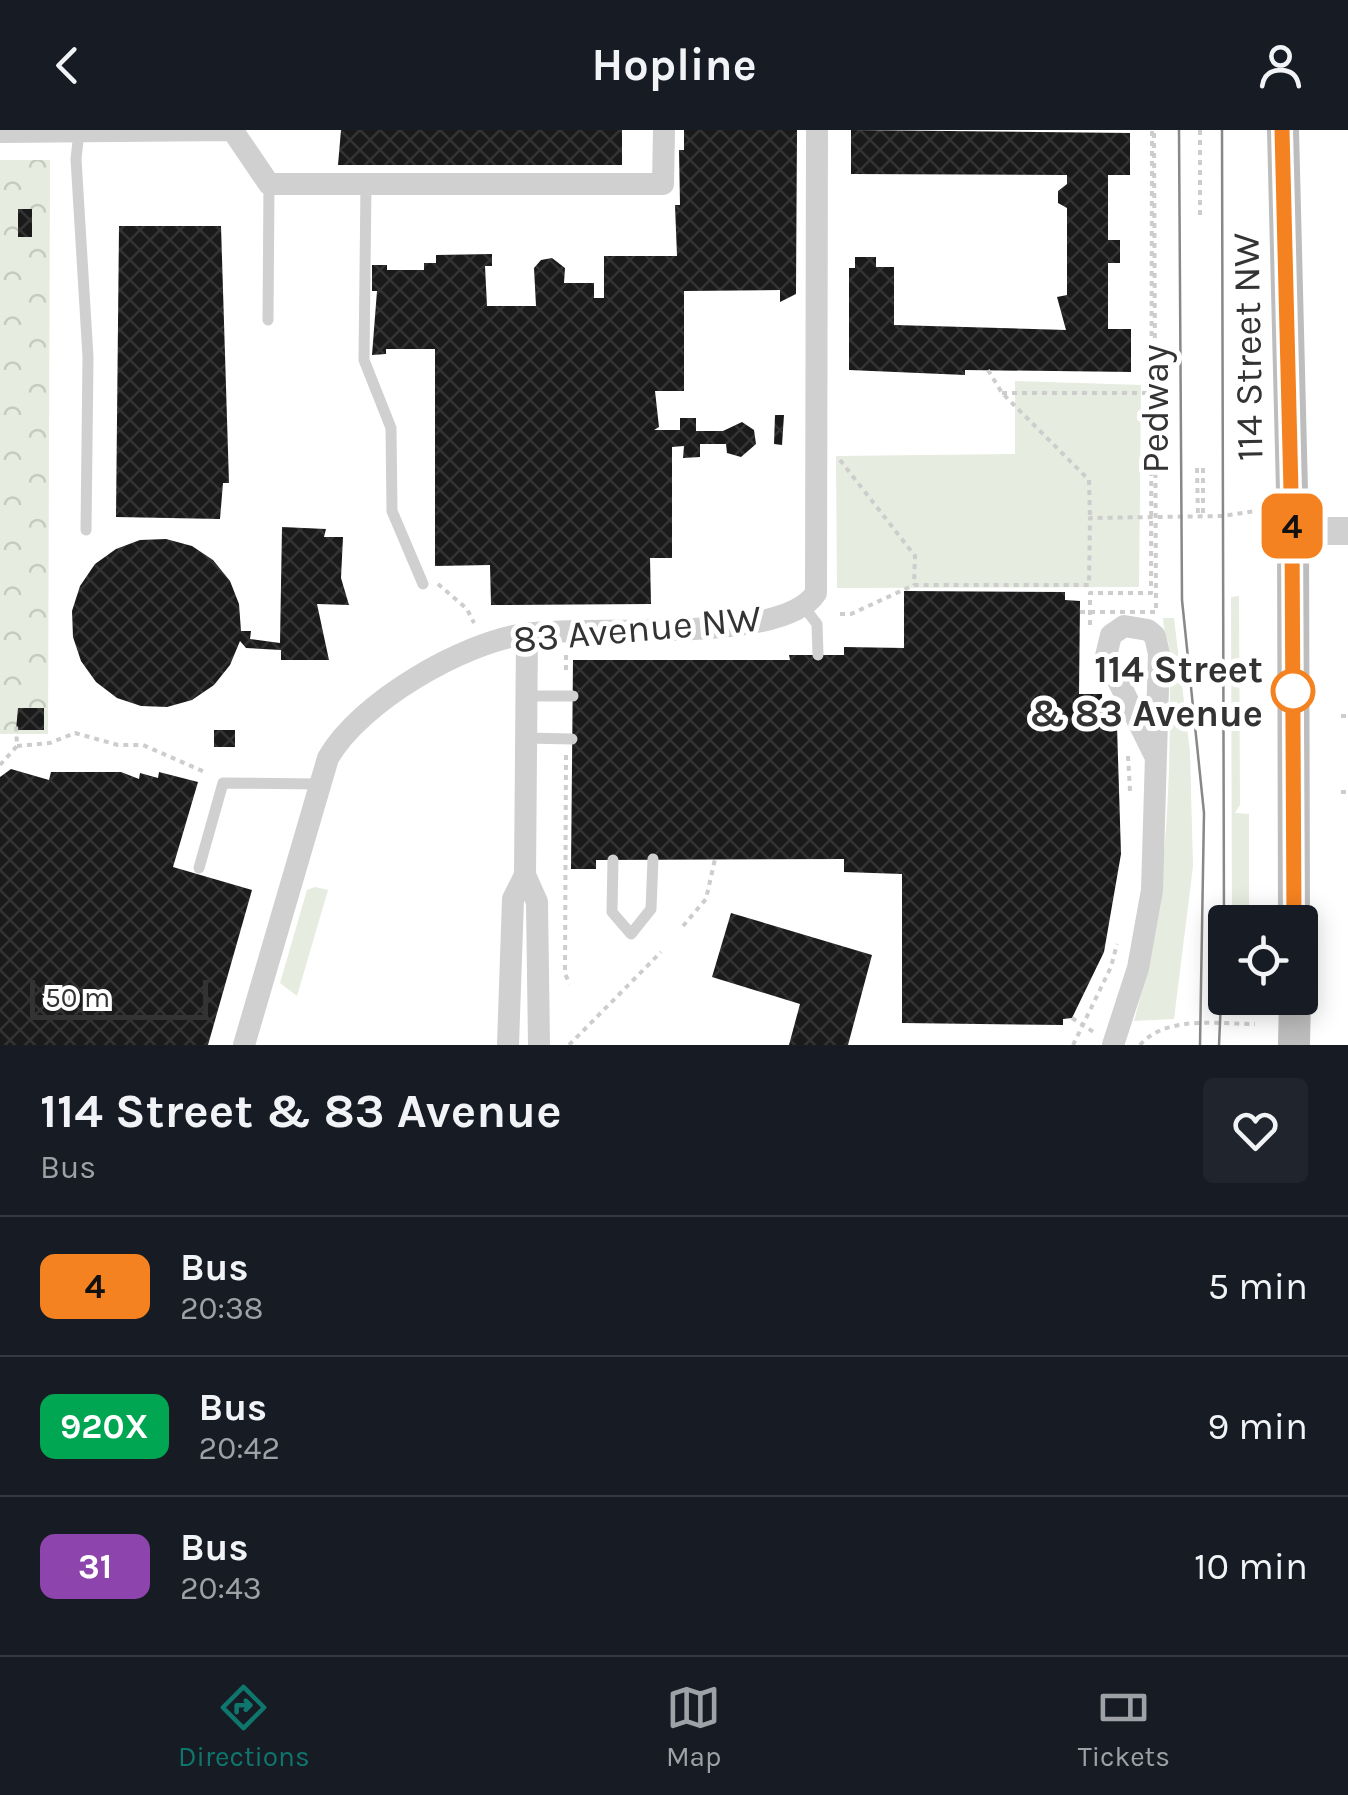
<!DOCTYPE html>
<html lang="en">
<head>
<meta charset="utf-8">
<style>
  :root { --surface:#171b24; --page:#20242c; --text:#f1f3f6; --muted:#9ea1a6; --line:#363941; --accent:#0f766e }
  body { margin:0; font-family:Karla,sans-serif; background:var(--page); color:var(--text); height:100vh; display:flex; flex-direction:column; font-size:38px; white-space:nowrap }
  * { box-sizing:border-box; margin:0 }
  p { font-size:32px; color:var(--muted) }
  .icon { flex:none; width:55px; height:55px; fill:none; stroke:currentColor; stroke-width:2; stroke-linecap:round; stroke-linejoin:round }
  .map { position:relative; height:915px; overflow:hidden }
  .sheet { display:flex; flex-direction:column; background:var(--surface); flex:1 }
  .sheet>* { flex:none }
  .badge { padding:0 20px; border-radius:15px; font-size:35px; line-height:65px }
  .buttons { position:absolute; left:1208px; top:775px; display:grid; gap:20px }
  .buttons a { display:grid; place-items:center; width:110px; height:110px; border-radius:10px; background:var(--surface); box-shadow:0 5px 25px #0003; font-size:50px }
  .scale { position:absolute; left:30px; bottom:25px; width:178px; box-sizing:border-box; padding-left:10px; border:5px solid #333; border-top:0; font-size:28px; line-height:35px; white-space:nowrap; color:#333; -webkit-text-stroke:8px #fff; paint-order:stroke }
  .map>.badge { position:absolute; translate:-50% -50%; box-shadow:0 0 0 5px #fff }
  .round { display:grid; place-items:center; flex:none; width:105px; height:105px; border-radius:10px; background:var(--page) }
  .headline { display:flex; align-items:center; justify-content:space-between; height:170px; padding:0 40px }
  h1 { font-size:48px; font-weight:700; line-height:75px }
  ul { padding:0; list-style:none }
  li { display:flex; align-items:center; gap:30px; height:140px; padding:0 40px; border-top:2px solid var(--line) }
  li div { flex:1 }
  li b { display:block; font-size:38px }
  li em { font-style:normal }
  li .badge { min-width:110px; font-weight:700; text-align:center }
  header { display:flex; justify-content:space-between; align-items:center; height:130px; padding:0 40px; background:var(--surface); font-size:45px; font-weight:700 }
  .tab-bar { display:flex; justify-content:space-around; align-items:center; height:140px; border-top:2px solid var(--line); background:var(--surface); font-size:28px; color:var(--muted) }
  .tab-bar a { display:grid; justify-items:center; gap:5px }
  .tab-bar .current { color:var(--accent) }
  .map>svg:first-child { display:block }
</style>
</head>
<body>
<header><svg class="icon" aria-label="back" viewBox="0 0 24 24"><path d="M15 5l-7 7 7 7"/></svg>Hopline<svg class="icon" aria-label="person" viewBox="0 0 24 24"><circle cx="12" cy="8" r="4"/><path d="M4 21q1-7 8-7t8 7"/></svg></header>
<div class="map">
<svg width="1348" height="915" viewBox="0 0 1348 915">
  <defs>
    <pattern id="forest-crowns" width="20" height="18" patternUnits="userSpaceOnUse" patternTransform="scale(2.5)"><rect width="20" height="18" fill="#e6ecdf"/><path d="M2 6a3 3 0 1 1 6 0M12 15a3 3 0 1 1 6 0" fill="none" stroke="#c6cbc0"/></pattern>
    <pattern id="building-cross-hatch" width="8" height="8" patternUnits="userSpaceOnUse" patternTransform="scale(2.5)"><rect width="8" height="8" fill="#1a1a1a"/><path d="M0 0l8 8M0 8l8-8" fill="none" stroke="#333"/></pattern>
  </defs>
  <rect width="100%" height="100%" fill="#fff"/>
  <path fill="#e6ecdf" d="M1015,251L1141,255L1139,457L837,458L836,326L1015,324Z
    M1239,466L1240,675L1235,683L1249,684V792H1232L1231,467Z
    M1163,488H1174L1190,622L1193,736L1174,889L1134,891C1168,771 1171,649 1170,525C1170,511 1163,501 1163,488Z
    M315,757L328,760L297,866L280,853L307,760Z"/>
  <path fill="url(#forest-crowns)" d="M0,30H50L48,604H0Z"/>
  <path fill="url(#building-cross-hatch)" d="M341,0H622V35H338Z
    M684,0H797L796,164L780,172V160L684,161V261H655L659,297L654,300H680V288H696V301H723L742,292L754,300L756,314L741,327L727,323L726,314H700V327L683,328L684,316L672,317V428H650L651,474L491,475L490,435L435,436V219H386V224L372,225L377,161H372V135H387V140H424V133H436V125L492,124V136H485L487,176H536L534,138L541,130L552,128L565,138L564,153H594V168H604V126H677L675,75H680L679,20H684Z
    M851,0L1130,3V45H1108V110H1120V133H1108V199H1131V242L965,240V245L849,240V138H855V127H876V137H894V195L1066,200L1057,167L1067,165V78L1058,73V61L1067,54V45L851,44Z
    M18,79H32V107H18Z
    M119,96H221L229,353H223L220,389L116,387Z
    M775,285H784L782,315L774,314Z
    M282,397L326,399L324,407H343L341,448L349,475L317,474L329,530H281V520L246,518L240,511L230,535L214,555L192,570L167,577L141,576L117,568L96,552L81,531L73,507L72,481L80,456L95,434L116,419L140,410L166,409L192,416L213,430L230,451L239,474L241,501H251L250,509L280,513Z
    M904,461L1065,462V470L1080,471L1079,564H1102L1103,596H1117L1121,724L1104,822L1072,888L1063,889V895L902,893V744L844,742V729L596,730V739H571L573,530H790L789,525H844V517L904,518Z
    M18,578H44V600H16Z
    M214,600H235V617H214Z
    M11,639L49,650L51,642H121L139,649L140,643L158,648L159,642L198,652L173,737L252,760L208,915H0V647Z
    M731,783L872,825L848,915H789L800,874L712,847Z"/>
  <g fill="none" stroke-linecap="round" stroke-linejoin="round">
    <path stroke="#cdcdcd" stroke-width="4" stroke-dasharray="5 5" stroke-linecap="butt" d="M1200,0V87
      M988,240L1002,263L1089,350L1090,388
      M1002,263H1152
      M840,330L915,426L914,455
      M1197,338L1198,387
      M1203,338V387
      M438,454L467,479L474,493
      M840,484H851L914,455H1089L1090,388L1223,386L1255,381
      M1090,495V463H1151L1152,0
      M566,525V545
      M1341,586H1348
      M17,616L50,613L75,603L118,615H143L207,643
      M566,625L565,844L570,854
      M1128,626L1130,661
      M0,635L17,616L16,596
      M1341,662H1348
      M683,796L706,769L715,729
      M1072,888L1095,903
      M569,915L661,822
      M1073,915L1111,837L1117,814
      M1140,915C1166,885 1218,894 1255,894"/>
    <path stroke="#d0d0d0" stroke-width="11" d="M79,2L76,29L88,227L86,400
      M366,54L364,230L391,298L392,381L423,454
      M268,190L269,54
      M804,477L817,494L818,525
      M527,566H573
      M526,608L572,609
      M613,730L612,782L631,804L651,779L653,729
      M199,738L223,653L319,654"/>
    <path stroke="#d0d0d0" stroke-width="22" d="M233,1L269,54H663L664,0
      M0,2L233,0
      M525,745L537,772L539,915
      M244,915L328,628C360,572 462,513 525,504C588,494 782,516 816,463L817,0
      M508,915L513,769L525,745L527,503
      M1113,915L1138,838L1152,760L1159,524L1155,506L1148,500L1124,496L1111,505L1106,526L1154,624"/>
    <path stroke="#d0d0d0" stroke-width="28" d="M1293,401H1348"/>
    <path stroke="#bdbdbd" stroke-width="32" d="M1283,0L1293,401L1294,792
      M1294,915L1295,868"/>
    <path stroke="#888" stroke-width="2.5" d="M1179,0L1182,470L1204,683L1200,915
      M1219,915L1224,802L1222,0"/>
    <path stroke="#cdcdcd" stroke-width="4" stroke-dasharray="5 5" stroke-linecap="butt" d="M1080,482H1156L1154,0"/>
  </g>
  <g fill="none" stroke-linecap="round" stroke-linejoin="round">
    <g stroke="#fff" stroke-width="22">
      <path id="line" d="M1282,0L1292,401L1294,792"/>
    </g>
    <use href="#line" stroke="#f58220" stroke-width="15"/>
  </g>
  <circle fill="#fff" stroke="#f58220" stroke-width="5" cx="1293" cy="561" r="20"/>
  <g text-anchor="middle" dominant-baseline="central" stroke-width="10" stroke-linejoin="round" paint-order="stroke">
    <g font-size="38" fill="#333" stroke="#fff">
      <text transform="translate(1248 217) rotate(-91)">114 Street NW</text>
      <text transform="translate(1155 279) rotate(-90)">Pedway</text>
      <text transform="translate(637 499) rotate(-5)">83 Avenue NW</text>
    </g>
    <g font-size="38" font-weight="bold" fill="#333" stroke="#fff" text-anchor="end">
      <text x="1263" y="539">114 Street<tspan x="1263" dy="44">&amp; 83 Avenue</tspan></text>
    </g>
  </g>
</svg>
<div class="buttons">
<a><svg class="icon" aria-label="locate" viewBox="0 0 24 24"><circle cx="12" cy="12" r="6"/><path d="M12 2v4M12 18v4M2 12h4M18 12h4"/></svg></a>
</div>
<div class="scale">50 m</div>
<b class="badge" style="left:1292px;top:396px;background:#f58220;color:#111">4</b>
</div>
<section class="sheet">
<div class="headline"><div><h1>114 Street &amp; 83 Avenue</h1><p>Bus</p></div><a class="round"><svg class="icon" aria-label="heart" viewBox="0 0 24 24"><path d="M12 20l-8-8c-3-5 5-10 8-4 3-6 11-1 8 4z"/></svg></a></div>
<ul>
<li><span class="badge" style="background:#f58220;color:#111">4</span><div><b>Bus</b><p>20:38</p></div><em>5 min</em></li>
<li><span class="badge" style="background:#00a651;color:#fff">920X</span><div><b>Bus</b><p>20:42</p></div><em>9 min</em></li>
<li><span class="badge" style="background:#8e44ad;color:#fff">31</span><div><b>Bus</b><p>20:43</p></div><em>10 min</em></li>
</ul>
</section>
<nav class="tab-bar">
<a class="current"><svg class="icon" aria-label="directions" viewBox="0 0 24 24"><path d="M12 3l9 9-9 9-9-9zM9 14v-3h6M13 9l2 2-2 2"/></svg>Directions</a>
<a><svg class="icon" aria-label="map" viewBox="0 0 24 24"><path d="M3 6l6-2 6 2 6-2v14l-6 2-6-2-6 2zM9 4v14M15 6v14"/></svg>Map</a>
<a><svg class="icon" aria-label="tickets" viewBox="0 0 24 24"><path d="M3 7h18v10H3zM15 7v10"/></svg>Tickets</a>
</nav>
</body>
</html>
